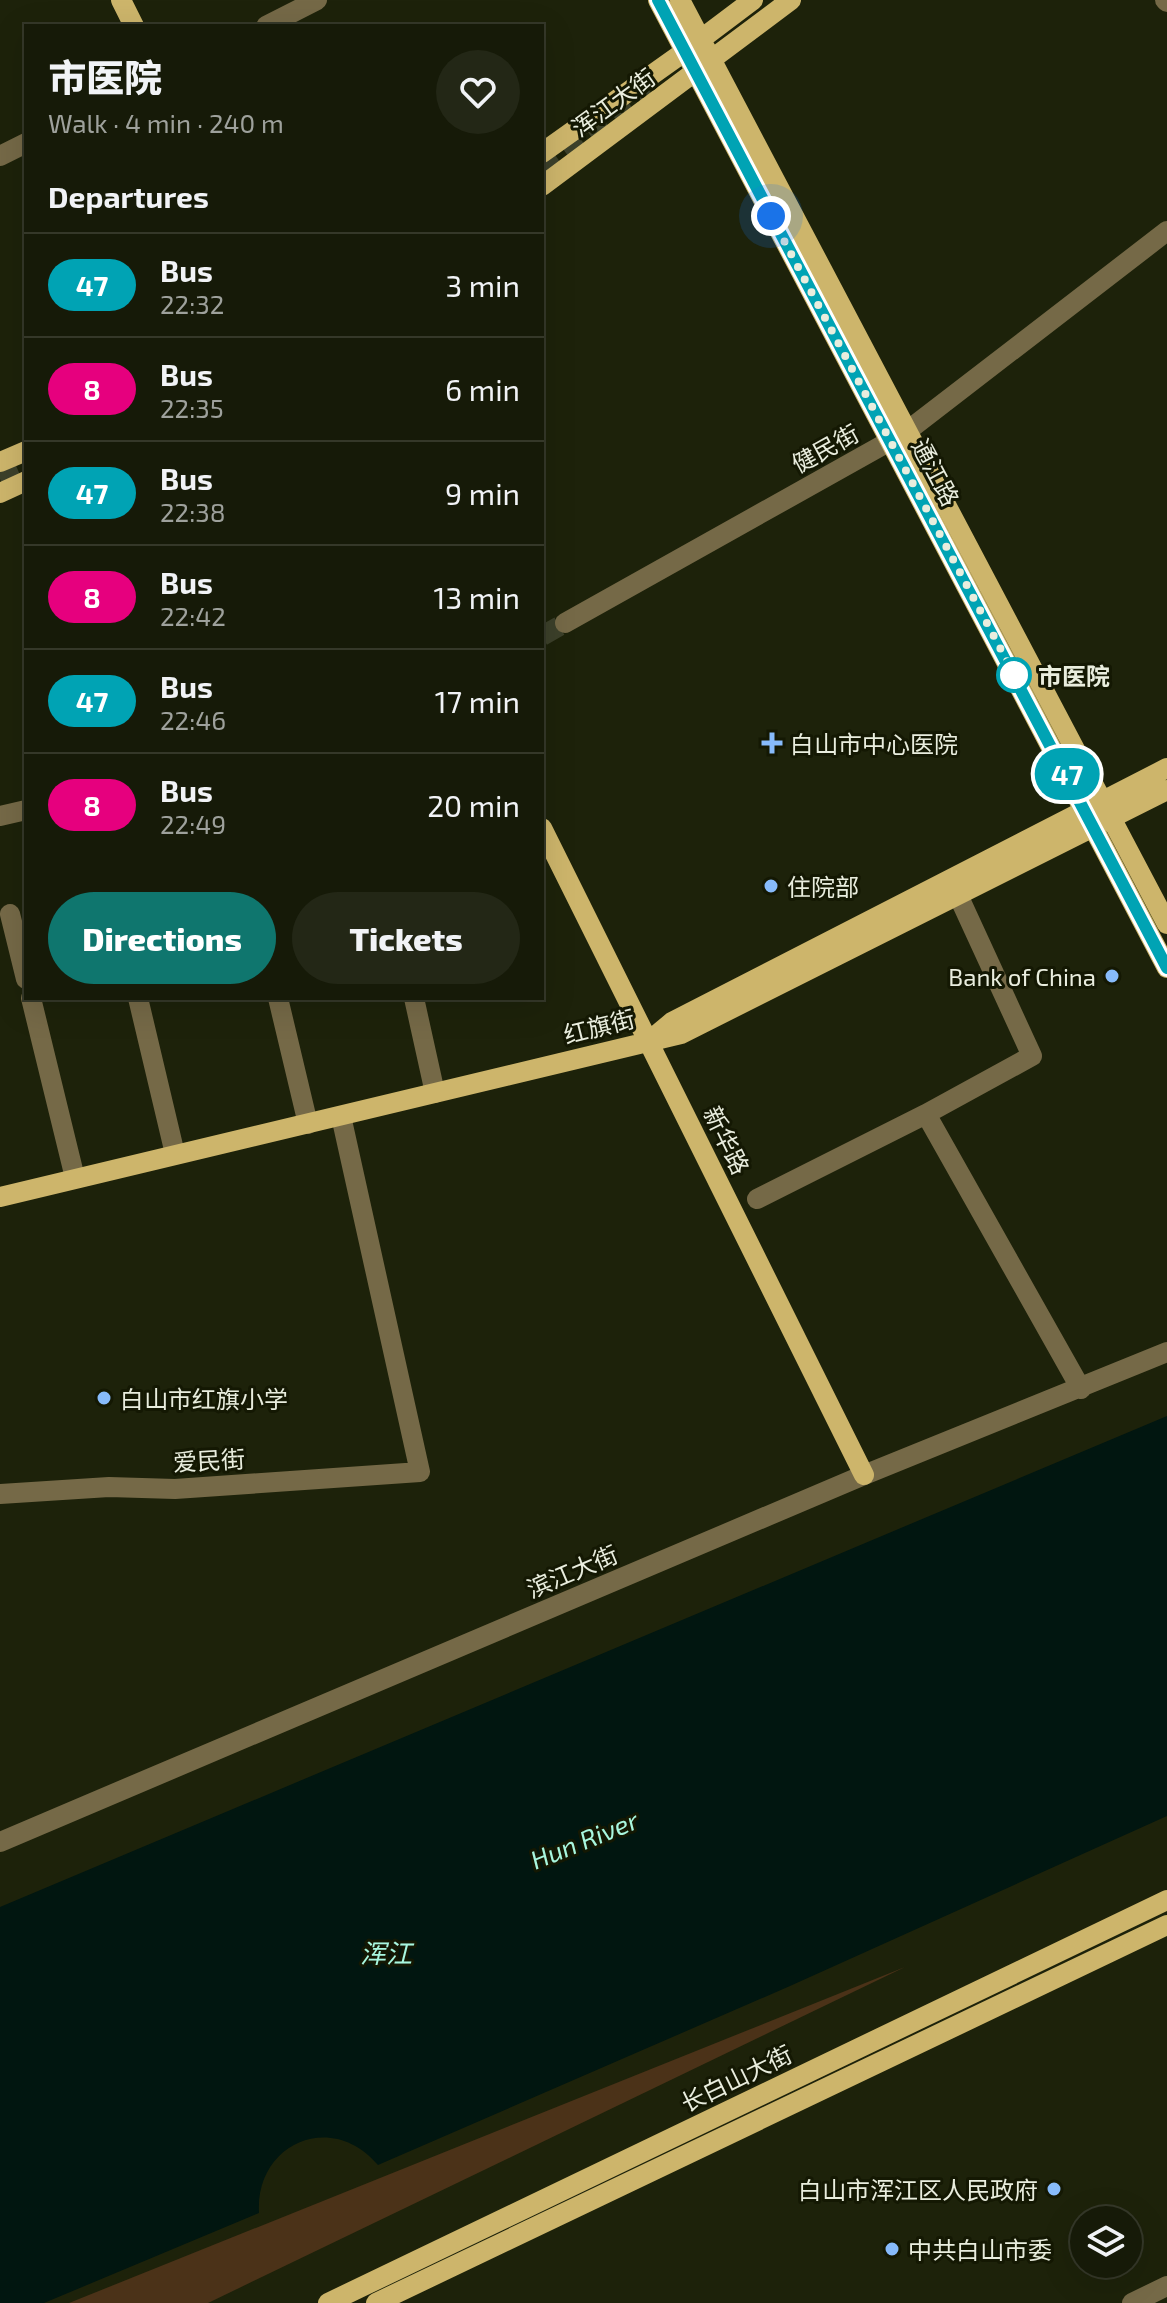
<!DOCTYPE html>
<html lang="en">
<head>
<meta charset="utf-8">
<style>
  :root { --surface:#161a08; --page:#232716; --text:#f1f3f6; --muted:#9ea19c; --line:#353829; --accent:#0f766e }
  body { margin:0; font-family:"Exo 2","Noto Sans SC",sans-serif; background:var(--page); color:var(--text); height:100vh; display:flex; flex-direction:column; font-size:30px; white-space:nowrap }
  * { box-sizing:border-box; margin:0 }
  p { font-size:26px; color:var(--muted) }
  .icon { flex:none; width:44px; height:44px; fill:none; stroke:currentColor; stroke-width:2; stroke-linecap:round; stroke-linejoin:round }
  .map { position:relative; flex:1; overflow:hidden }
  .panel { position:absolute; left:24px; top:24px; width:520px; height:976px; display:flex; flex-direction:column; background:var(--surface); border-radius:0px; box-shadow:0 8px 32px #0002,0 0 0 2px var(--line) }
  .panel>* { flex:none }
  .badge { padding:0 16px; border-radius:26px; font-size:28px; line-height:52px }
  .fabs { position:absolute; left:1070px; top:2206px; display:grid; gap:16px }
  .fabs a { display:grid; place-items:center; width:72px; height:72px; border-radius:50%; background:var(--surface); box-shadow:0 8px 32px #0002,0 0 0 2px var(--line); font-size:40px }
  .you { position:absolute; width:40px; height:40px; margin:-20px; border:6px solid #fff; border-radius:50%; background:#1a73e8; box-shadow:0 0 0 12px #1a73e833 }
  .map>.badge { position:absolute; translate:-50% -50%; box-shadow:0 0 0 4px #fff }
  h2 { padding:0 24px; font-size:30px; line-height:72px }
  .round { display:grid; place-items:center; flex:none; width:84px; height:84px; border-radius:42px; background:var(--page) }
  .summary { display:flex; align-items:center; justify-content:space-between; height:136px; padding:0 24px }
  h1 { font-size:38px; font-weight:800; line-height:60px }
  .action { display:flex; gap:16px; margin-top:auto; padding:16px 24px }
  .action a { flex:1; height:92px; border-radius:48px; background:var(--accent); color:#fff; font-size:32px; font-weight:800; line-height:92px; text-align:center }
  .action a+a { background:var(--page); color:var(--text) }
  ul { padding:0; list-style:none }
  li { display:flex; align-items:center; gap:24px; height:104px; padding:0 24px; border-top:2px solid var(--line) }
  li div { flex:1 }
  li b { display:block; font-size:30px }
  li em { font-style:normal }
  li .badge { min-width:88px; font-weight:700; text-align:center }
  .map>svg:first-child { display:block }
</style>
</head>
<body>
<div class="map">
<svg width="1167" height="2303" viewBox="0 0 1167 2303">
  <rect width="100%" height="100%" fill="#1d220a"/>
  <path fill="#4b3218" d="M905,1967L208,2303H69Z"/>
  <path fill="#011610" d="M1167,1416V1816L790,1986L378,2165C332,2110 255,2143 259,2213L44,2303H0V1907Z"/>
  <g fill="none" stroke-linecap="round" stroke-linejoin="round">
    <path stroke="#3c402a" stroke-width="20" stroke-dasharray="20 10" stroke-linecap="butt" d="M542,171L651,93
      M0,479L26,468
      M542,636L565,623"/>
    <path stroke="#756947" stroke-width="20" d="M1165,0L1167,2
      M266,26L317,0
      M0,156L26,143
      M565,623L906,432L1167,231
      M0,816L26,810
      M958,895L1032,1056L926,1114L1081,1389
      M10,914L26,979
      M31,998L75,1178
      M138,998L175,1154
      M278,998L308,1124
      M414,998L435,1093
      M757,1199L926,1114
      M0,1494L109,1487L175,1489L420,1472L341,1116
      M0,1842L864,1475L1167,1352
      M1132,2303L1167,2286"/>
    <path stroke="#cdb56b" stroke-width="20" d="M121,0L134,26
      M658,0L1167,968
      M680,0L1167,924
      M542,153L684,52L753,0
      M542,186L791,0
      M0,462L26,451
      M0,493L26,481
      M542,828L864,1475
      M654,1037L672,1022L1167,768
      M0,1197L681,1034L1167,790
      M328,2303L1167,1900
      M376,2303L1167,1925"/>
  </g>
  <g fill="none" stroke-linecap="round" stroke-linejoin="round">
    <g stroke="#fff" stroke-width="18">
      <path id="line" d="M658,0L1167,968"/>
    </g>
    <use href="#line" stroke="#00a3b4" stroke-width="12"/>
    <path stroke="#e9edde" stroke-width="8" stroke-dasharray="0 14.4" d="M771,216L1016,678L1014,675"/>
  </g>
  <circle fill="#fff" stroke="#00a3b4" stroke-width="4" cx="1014" cy="675" r="16"/>
  <g fill="#87bbfb" stroke="#141803" stroke-width="3">
    <path d="M768 731h8v8h8v8h-8v8h-8v-8h-8v-8h8z"/>
    <circle cx="771" cy="886" r="8"/>
    <circle cx="1112" cy="976" r="8"/>
    <circle cx="104" cy="1398" r="8"/>
    <circle cx="1054" cy="2189" r="8"/>
    <circle cx="892" cy="2249" r="8"/>
  </g>
  <g text-anchor="middle" dominant-baseline="central" stroke-width="6" stroke-linejoin="round" paint-order="stroke">
    <g font-size="24" fill="#e9edde" stroke="#141803">
      <text transform="translate(613 102) rotate(-36)">浑江大街</text>
      <text transform="translate(825 448) rotate(-29)">健民街</text>
      <text transform="translate(936 472) rotate(62)">通江路</text>
      <text transform="translate(599 1026) rotate(-14)">红旗街</text>
      <text transform="translate(727 1140) rotate(64)">新华路</text>
      <text transform="translate(209 1460) rotate(-3)">爱民街</text>
      <text transform="translate(572 1571) rotate(-23)">滨江大街</text>
      <text transform="translate(736 2078) rotate(-26)">长白山大街</text>
    </g>
    <g font-size="24" font-weight="bold" fill="#e9edde" stroke="#141803" text-anchor="start">
      <text x="1038" y="675">市医院</text>
    </g>
    <g font-size="24" fill="#e9edde" stroke="#141803" text-anchor="start">
      <text x="790" y="743">白山市中心医院</text>
      <text x="787" y="886">住院部</text>
      <text x="1096" y="976" text-anchor="end">Bank of China</text>
      <text x="120" y="1398">白山市红旗小学</text>
      <text x="1038" y="2189" text-anchor="end">白山市浑江区人民政府</text>
      <text x="908" y="2249">中共白山市委</text>
    </g>
    <g font-size="26" font-style="italic" fill="#a8f7df" stroke="#141803">
      <text transform="translate(584 1839) rotate(-22)">Hun River</text>
      <text x="386" y="1952">浑江</text>
    </g>
  </g>
</svg>
<div class="fabs">
<a><svg class="icon" aria-label="layers" viewBox="0 0 24 24"><path d="M12 4l9 5-9 5-9-5zM3 14l9 5 9-5"/></svg></a>
</div>
<div class="you" style="left:771px;top:216px"></div>
<b class="badge" style="left:1067px;top:774px;background:#00a3b4;color:#fff">47</b>
<section class="panel">
<div class="summary"><div><h1>市医院</h1><p>Walk · 4 min · 240 m</p></div><a class="round"><svg class="icon" aria-label="heart" viewBox="0 0 24 24"><path d="M12 20l-8-8c-3-5 5-10 8-4 3-6 11-1 8 4z"/></svg></a></div>
<h2>Departures</h2>
<ul>
<li><span class="badge" style="background:#00a3b4;color:#fff">47</span><div><b>Bus</b><p>22:32</p></div><em>3 min</em></li>
<li><span class="badge" style="background:#e6007e;color:#fff">8</span><div><b>Bus</b><p>22:35</p></div><em>6 min</em></li>
<li><span class="badge" style="background:#00a3b4;color:#fff">47</span><div><b>Bus</b><p>22:38</p></div><em>9 min</em></li>
<li><span class="badge" style="background:#e6007e;color:#fff">8</span><div><b>Bus</b><p>22:42</p></div><em>13 min</em></li>
<li><span class="badge" style="background:#00a3b4;color:#fff">47</span><div><b>Bus</b><p>22:46</p></div><em>17 min</em></li>
<li><span class="badge" style="background:#e6007e;color:#fff">8</span><div><b>Bus</b><p>22:49</p></div><em>20 min</em></li>
</ul>
<div class="action"><a>Directions</a><a>Tickets</a></div>
</section>
</div>
</body>
</html>
